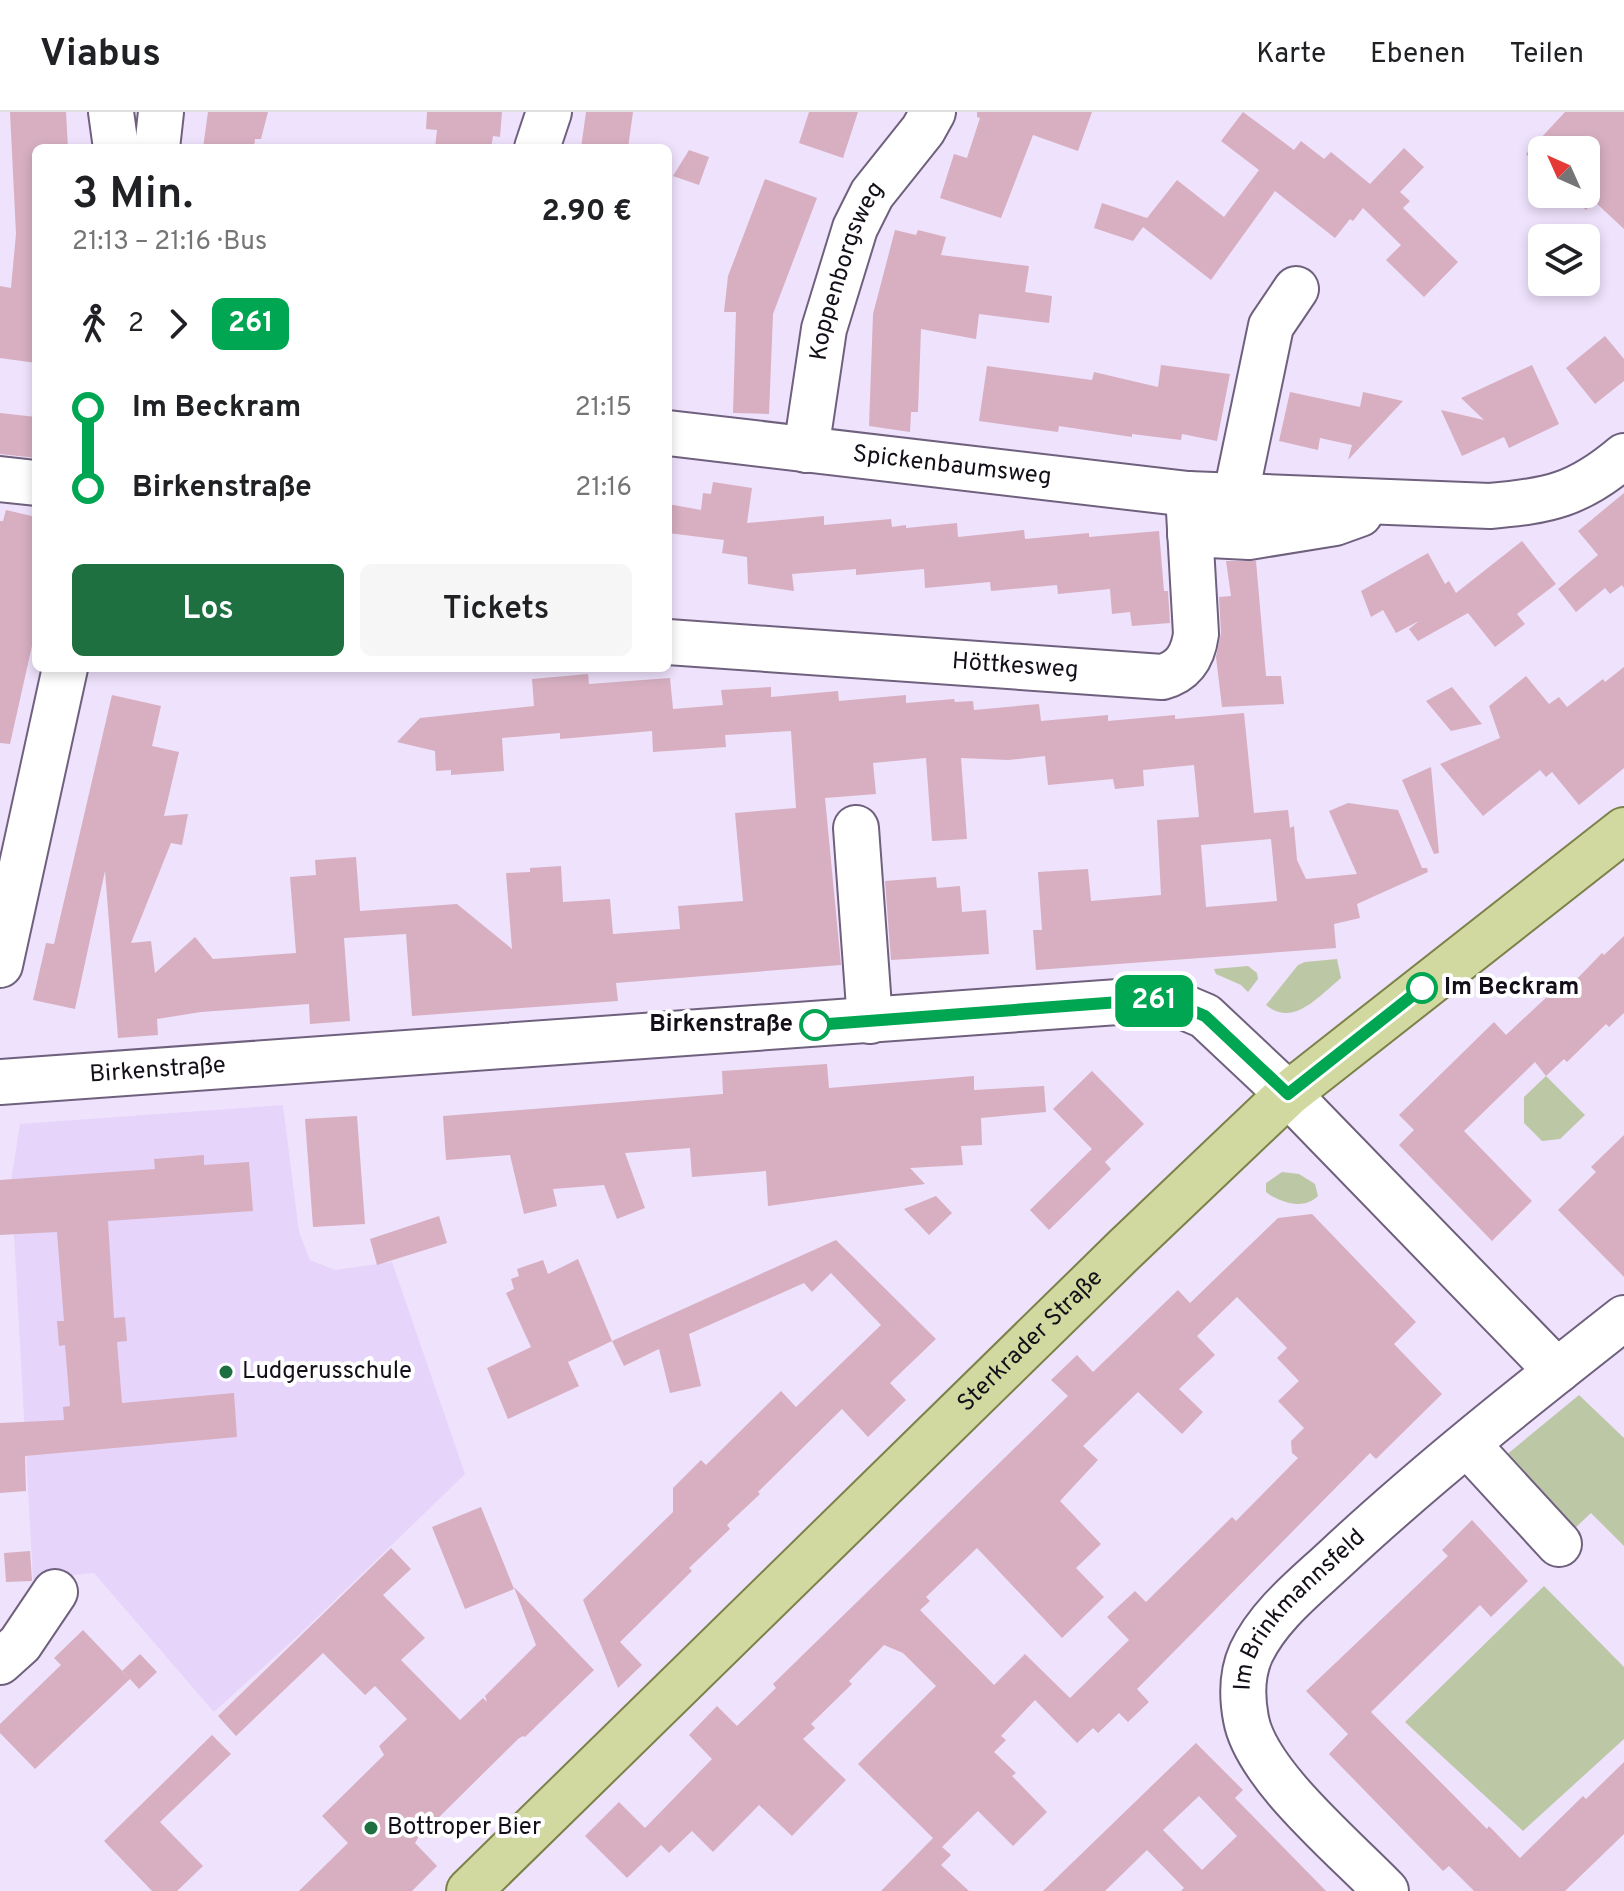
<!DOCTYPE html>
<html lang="de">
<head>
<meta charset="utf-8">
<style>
  :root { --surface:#fff; --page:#f6f6f6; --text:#202124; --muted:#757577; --line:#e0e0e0; --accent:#1e7041 }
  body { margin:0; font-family:Overpass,sans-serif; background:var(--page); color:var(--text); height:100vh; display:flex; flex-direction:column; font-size:30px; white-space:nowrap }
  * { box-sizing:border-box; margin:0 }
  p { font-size:26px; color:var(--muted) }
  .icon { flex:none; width:44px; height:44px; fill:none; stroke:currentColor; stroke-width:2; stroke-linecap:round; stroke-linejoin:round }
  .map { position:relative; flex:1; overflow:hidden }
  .drawer { position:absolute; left:32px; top:32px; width:640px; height:528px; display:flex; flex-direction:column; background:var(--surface); border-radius:12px; box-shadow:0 4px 12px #0003 }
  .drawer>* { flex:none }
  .badge { padding:0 16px; border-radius:12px; font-size:28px; line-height:52px }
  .needle { width:52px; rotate:315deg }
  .tools { position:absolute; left:1528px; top:24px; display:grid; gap:16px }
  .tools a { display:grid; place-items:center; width:72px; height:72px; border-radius:12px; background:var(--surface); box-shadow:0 4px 12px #0003; font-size:40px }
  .map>.badge { position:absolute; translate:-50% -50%; box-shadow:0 0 0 4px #fff }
  .legs { display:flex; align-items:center; gap:12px; height:88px; padding:0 40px; font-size:26px }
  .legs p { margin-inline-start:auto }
  .overview { display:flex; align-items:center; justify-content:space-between; height:136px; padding:0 40px }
  h1 { font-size:44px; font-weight:600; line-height:60px }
  .button { display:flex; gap:16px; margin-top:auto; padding:16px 40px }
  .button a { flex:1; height:92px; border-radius:12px; background:var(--accent); color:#fff; font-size:32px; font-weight:600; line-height:92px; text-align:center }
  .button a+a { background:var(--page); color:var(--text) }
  ul { padding:0 40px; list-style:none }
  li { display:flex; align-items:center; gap:28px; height:80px; font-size:30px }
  li i { display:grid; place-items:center; width:12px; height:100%; margin:0 10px; background:currentColor }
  li i::after { content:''; width:20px; height:20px; margin:-10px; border:6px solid; border-radius:50%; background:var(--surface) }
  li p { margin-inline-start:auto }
  li:first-child i { background:linear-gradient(#0000 50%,currentColor 0) }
  li:last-child i { background:linear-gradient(currentColor 50%,#0000 0) }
  header { display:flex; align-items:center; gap:48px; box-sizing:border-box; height:112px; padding:0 40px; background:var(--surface); border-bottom:2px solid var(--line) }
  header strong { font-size:38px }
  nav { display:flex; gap:44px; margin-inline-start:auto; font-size:28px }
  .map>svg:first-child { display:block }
</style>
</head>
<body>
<header>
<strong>Viabus</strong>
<nav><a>Karte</a><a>Ebenen</a><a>Teilen</a></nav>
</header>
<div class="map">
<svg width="1624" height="1779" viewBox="0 0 1624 1779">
  <rect width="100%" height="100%" fill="#efe2fc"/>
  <path fill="#e6d4fa" d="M283,993L299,1120L310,1148L335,1158L392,1150L465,1362L302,1520L214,1600L94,1461L33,1467L11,1069L20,1012Z"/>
  <path fill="#bcc7a6" d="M1337,847L1341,866C1319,884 1293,916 1266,893L1298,853L1305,850Z
    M1248,854L1257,861L1258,867L1248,880L1241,873L1216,862L1214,857Z
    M1546,964L1585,1003L1560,1027L1542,1029L1524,1011V985Z
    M1282,1060L1299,1062L1315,1072L1318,1084C1305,1097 1285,1092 1270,1083L1266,1080V1071Z
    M1579,1283L1624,1326V1434L1591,1401L1574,1417L1505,1344Z
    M1544,1474L1624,1555V1627L1523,1719L1405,1610Z"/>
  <path fill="#d7afc1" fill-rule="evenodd" d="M10,0H66L68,36H36V251L0,246V174L11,176L16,122Z
    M208,0H268L261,27H255L254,36H203Z
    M427,0H502L500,25L493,24L491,36H435L437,18L426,17Z
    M586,0H633L628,36H581Z
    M809,0H858L843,46L799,31Z
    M977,0H1092L1078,39L1033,23L1001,106L940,86L954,42L967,46L980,6L977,5Z
    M1243,0L1294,38L1301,29L1324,47L1331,40L1370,72L1404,36L1424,55L1400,80L1410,89L1403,96L1458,150L1424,185L1386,148L1401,133L1363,96L1353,109L1350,107L1335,126L1275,79L1211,168L1143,115L1133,129L1094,116L1102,91L1147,106L1177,68L1224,105L1259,58L1221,29Z
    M1565,0H1624V117L1594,89L1586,98L1569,82H1586V38H1542V57L1526,42Z
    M689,38L709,45L699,73L673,64Z
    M765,67L817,86L773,202L769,302L733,301L736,200H724L728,164Z
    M895,118L916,123L918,118L946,125L941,143L1029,154L1025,180L1052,184L1049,211L979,202L976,227L921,217L918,300H911L910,320L869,314L873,202Z
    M1605,224L1624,247V269L1595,292L1566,256Z
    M1161,253L1230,262L1217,329L1182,322L1181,328L1132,322V325L1059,314L1058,320L979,309L987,254L1092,268L1094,260L1158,275Z
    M1532,253L1559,312L1509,336L1504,325L1462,344L1441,298L1484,308L1461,286Z
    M1290,280L1360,295L1363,280L1403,289L1348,348L1352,333L1320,326L1318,338L1279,329Z
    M0,301L36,305V346L0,342Z
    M713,370L752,376L747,411L824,404V413L891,407L892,415L906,413V416L957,411L958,425L1024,418L1025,427L1089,421V425L1159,419L1164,479H1168L1170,511L1132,514L1130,500L1112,502L1110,477L1058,482L1057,473L991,479L990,470L925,476L924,457L856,463V457L792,462L794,479L748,472L747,445L722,441L724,428L668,421V392L701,398L703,381L711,382Z
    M1624,381V476L1622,473L1610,482L1605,476L1576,500L1558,477L1598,443L1578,419Z
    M6,398L36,405V516L10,632L0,631V409H3Z
    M1522,429L1556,472L1517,502L1525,512L1495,535L1468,501L1418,529L1409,517L1419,509L1396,521L1383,498L1371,505L1361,479L1428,441L1445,472L1449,469L1456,481Z
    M1226,449H1256L1266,564H1281L1284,592L1222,595L1216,545L1221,521L1219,485L1231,484Z
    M1624,555V656L1579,693L1552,660L1546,665L1540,658L1483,704L1440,652L1500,626L1489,594L1526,564L1549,592L1559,585L1567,595L1603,567L1605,570Z
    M588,562L589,572L670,566L673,597L723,593L721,578L771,575V585L838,579L839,589L906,583V591L954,587L955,590L973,589L974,598L1039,592L1041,609L1108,603V609L1175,603V607L1244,601L1254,701L1288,698L1290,716L1294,714L1297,748L1306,767L1357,762L1329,699L1348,691L1398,698L1422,756H1427L1428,760L1357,792L1360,806L1334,812L1336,836L1036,858L1033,818H1042L1038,760L1088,757L1091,789L1161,783L1157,708L1199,705L1194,653L1143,658L1144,674L1115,677L1113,667L1048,673L1045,644L1008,648L961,646L967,727L932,729L926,646L873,651L876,682L825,686L841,853L616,871L618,889L412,904L406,822L344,826L350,909L310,912L309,892L201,900L157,907L158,923L118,926L105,759L75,897L33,888L46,831L54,832L112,583L161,594L152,634L179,640L164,704L188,702L182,733L171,731L131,831L151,829L155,861L195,825L213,847L296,841L290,765L316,763L315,748L356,745L360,799L457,792L512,837L506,761L530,760V756L561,754L563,790L610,787L613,822L680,817L678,794L743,789L735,701L796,696L791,619L725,623L726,635L653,640L652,619L560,627V621L502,626L504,659L451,663V658L436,659L435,639L397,630L420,606L534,594L532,567ZM1271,727L1277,789L1206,795L1201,733Z
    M1452,575L1482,612L1451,619L1426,589Z
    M1431,655L1439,741L1434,742L1402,668Z
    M936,765L937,776L960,774L962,800L986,798L989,842L891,848L885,769Z
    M1624,824V901L1609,915L1606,912L1567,950L1564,947L1546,964L1535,950L1464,1019L1532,1089L1492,1129L1399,1033L1414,1018L1399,1003L1494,910L1506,923L1565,868L1571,873L1602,841L1604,843Z
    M827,952L829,976L974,964V978L1044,974L1046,1000L981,1006L982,1033L961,1034L963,1053L910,1056L925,1072L768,1094L766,1059L692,1065L690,1036L625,1041L645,1096L617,1107L604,1073L553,1077L557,1094L524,1102L510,1043L446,1048L443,1004L723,982L722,959Z
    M1092,959L1144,1012L1105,1050L1111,1057L1049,1118L1030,1098L1092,1037L1053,997Z
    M357,1004L365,1112L313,1115L305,1007Z
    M1624,1023V1165L1558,1098L1596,1060L1591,1055Z
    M204,1043V1053L249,1050L253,1099L108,1109L114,1206L125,1205L127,1229L117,1230L122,1291L234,1281L237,1325L25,1344L26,1379L0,1381V1311L64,1308L63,1295L70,1294L65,1233L59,1234L57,1209H64L57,1120L0,1123V1068L155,1057L154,1047Z
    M936,1084L952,1101L929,1123L904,1097Z
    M1312,1102L1416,1210L1394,1232L1442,1282L1376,1347L1370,1341L1137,1577L1149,1590L1128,1610L1119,1601L1098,1621L1093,1616L1077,1631L1035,1588L1001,1624L1006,1628L994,1640L1016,1661L1012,1664L1047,1700L1013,1734L978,1699L942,1735L951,1743L941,1753L969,1779H881L933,1726L858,1652L936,1574L903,1541L884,1533L849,1569L852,1572L811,1612L815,1616L803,1627L846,1668L792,1724L759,1693L713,1740L692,1719L669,1741L661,1733L627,1766L585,1724L619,1690L645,1716L712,1647L689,1623L717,1594L737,1614L776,1576L773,1572L1068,1284L1051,1268L1077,1243L1093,1260L1178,1178L1190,1191L1278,1106ZM1237,1185L1287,1236L1277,1246L1299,1269L1278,1289L1304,1316L1291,1329L1292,1341L1298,1346L1236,1409L1232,1405L1146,1490L1135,1479L1107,1505L1129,1528L1070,1586L1025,1542L994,1573L920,1498L930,1489L926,1485L977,1436L1062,1526L1104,1485L1076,1456L1101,1432L1060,1389L1098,1348L1083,1334L1138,1280L1182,1322L1203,1300L1179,1277L1215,1243L1197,1224Z
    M439,1104L447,1131L377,1153L370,1127Z
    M836,1128L936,1227L890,1271L906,1288L868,1325L842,1297L758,1380L760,1382L727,1413L730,1417L689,1456L692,1459L620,1530L642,1553L618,1576L583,1488L673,1400V1376L701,1348L706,1353L781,1279L796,1295L881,1213L831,1161L812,1180L804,1171L689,1222L701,1274L670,1281L659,1237L624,1254L612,1229Z
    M578,1147L612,1229L568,1250L579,1274L508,1307L487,1256L531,1235L506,1181L514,1177L511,1167L519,1164L517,1157L543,1148L548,1162Z
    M481,1395L514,1477L465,1497L432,1415Z
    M1472,1408L1528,1469L1491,1505L1480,1493L1371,1600L1487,1717L1489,1714L1520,1746L1583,1684L1586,1687L1624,1650V1722L1565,1779H1474L1449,1754L1443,1759L1329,1642L1348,1622L1306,1579L1448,1444L1442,1438Z
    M391,1436L411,1457L383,1483L425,1526L401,1548L460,1608L483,1586L487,1590L485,1584L536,1533L514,1475L594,1558L525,1625L523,1624L518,1627L418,1726L415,1731L437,1754L412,1779H299L348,1731L322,1704L384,1643L379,1634L407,1607L375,1574L365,1583L323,1541L236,1624L218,1604Z
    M30,1439L32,1469L6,1470L4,1441Z
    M83,1518L129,1566L122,1559L140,1542L157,1560L139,1577L130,1567L35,1657L0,1621V1612L61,1553L54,1546Z
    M212,1623L231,1642L160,1710L203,1754L177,1779H152L104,1729Z
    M1196,1631L1243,1678L1235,1686L1326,1779H1181L1184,1776L1147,1738L1105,1779H1043ZM1199,1684L1237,1724L1202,1758L1163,1718Z"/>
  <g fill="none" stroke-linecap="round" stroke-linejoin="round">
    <g stroke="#6f617d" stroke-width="48">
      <g id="minor">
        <path d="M111,0L116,36"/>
        <path d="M157,36L161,0"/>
        <path d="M537,36L549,0"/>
        <path id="s1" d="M668,321L1188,382L1490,394C1549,389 1578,383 1624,344"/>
        <path id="s2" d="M806,338L824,217L855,116L872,82L923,18L933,0"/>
        <path d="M0,367L36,371"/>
        <path d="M1236,382L1271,214L1296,177"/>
        <path d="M1190,422L1249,425L1335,411L1360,402"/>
        <path id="s3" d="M668,530L1162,565C1184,559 1193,544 1196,522L1188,382"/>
        <path d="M856,716L870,909"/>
        <path d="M0,853L65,556"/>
        <path id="s4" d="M0,970L1146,888L1179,893L1205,904L1288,982L1557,1259"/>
        <path d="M1468,1333L1559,1432"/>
        <path d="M0,1550L20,1532L55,1480"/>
        <path id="s5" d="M1386,1779C1346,1737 1256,1663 1246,1607C1242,1586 1242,1561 1251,1541C1269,1503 1305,1475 1335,1447C1426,1362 1526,1283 1624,1206"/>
      </g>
    </g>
    <g stroke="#7b8148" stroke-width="48">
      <g id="major">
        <path id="s6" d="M469,1779L1126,1136L1288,982L1624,718"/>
      </g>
    </g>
    <use href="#minor" stroke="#fff" stroke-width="44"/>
    <use href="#major" stroke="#d1d9a0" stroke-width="44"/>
  </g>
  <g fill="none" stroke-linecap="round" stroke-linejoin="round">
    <g stroke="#fff" stroke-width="18">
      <path id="line-1" d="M815,913L1146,888L1179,893L1205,904L1288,982L1422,876"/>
    </g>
    <use href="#line-1" stroke="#00a651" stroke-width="12"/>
  </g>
  <g fill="#fff" stroke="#00a651" stroke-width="4">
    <circle cx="1422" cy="876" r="14"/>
    <circle cx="815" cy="913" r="14"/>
  </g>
  <g fill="#1e7041" stroke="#fff" stroke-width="3">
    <circle cx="226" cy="1260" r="8"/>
    <circle cx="371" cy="1716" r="8"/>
  </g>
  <g text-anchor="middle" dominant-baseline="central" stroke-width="8" stroke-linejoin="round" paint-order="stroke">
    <g font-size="24" fill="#140f19" stroke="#fff">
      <text stroke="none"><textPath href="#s2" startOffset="184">Koppenborgsweg</textPath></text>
      <text stroke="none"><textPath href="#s1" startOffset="286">Spickenbaumsweg</textPath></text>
      <text stroke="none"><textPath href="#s3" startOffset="348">Höttkesweg</textPath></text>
      <text stroke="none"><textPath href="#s4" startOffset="158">Birkenstraße</textPath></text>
      <text stroke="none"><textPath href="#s6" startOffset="786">Sterkrader Straße</textPath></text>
      <text stroke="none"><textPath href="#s5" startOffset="354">Im Brinkmannsfeld</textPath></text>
    </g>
    <g font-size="24" font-weight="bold" fill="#140f19" stroke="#fff" text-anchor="start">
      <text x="1444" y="876">Im Beckram</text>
      <text x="793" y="913" text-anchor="end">Birkenstraße</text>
    </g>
    <g font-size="24" fill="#140f19" stroke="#fff" text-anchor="start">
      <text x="242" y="1260">Ludgerusschule</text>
      <text x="387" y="1716">Bottroper Bier</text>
    </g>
  </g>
</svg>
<div class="tools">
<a><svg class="needle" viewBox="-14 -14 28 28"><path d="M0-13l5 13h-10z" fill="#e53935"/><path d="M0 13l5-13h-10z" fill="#757577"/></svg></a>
<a><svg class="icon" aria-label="layers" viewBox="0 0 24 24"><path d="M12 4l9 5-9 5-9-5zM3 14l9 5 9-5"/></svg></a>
</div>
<b class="badge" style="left:1154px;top:889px;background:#00a651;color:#fff">261</b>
<section class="drawer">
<div class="overview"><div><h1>3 Min.</h1><p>21:13 – 21:16 · Bus</p></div><b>2.90 €</b></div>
<div class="legs"><svg class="icon" aria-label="walk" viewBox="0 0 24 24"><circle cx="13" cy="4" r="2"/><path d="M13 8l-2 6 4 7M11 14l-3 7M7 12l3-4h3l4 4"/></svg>2<svg class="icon" aria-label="forward" viewBox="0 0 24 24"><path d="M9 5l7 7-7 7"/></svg><b class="badge" style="background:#00a651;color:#fff">261</b></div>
<ul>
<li><i style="color:#00a651"></i><b>Im Beckram</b><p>21:15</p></li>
<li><i style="color:#00a651"></i><b>Birkenstraße</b><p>21:16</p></li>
</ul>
<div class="button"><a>Los</a><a>Tickets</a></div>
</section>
</div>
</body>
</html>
